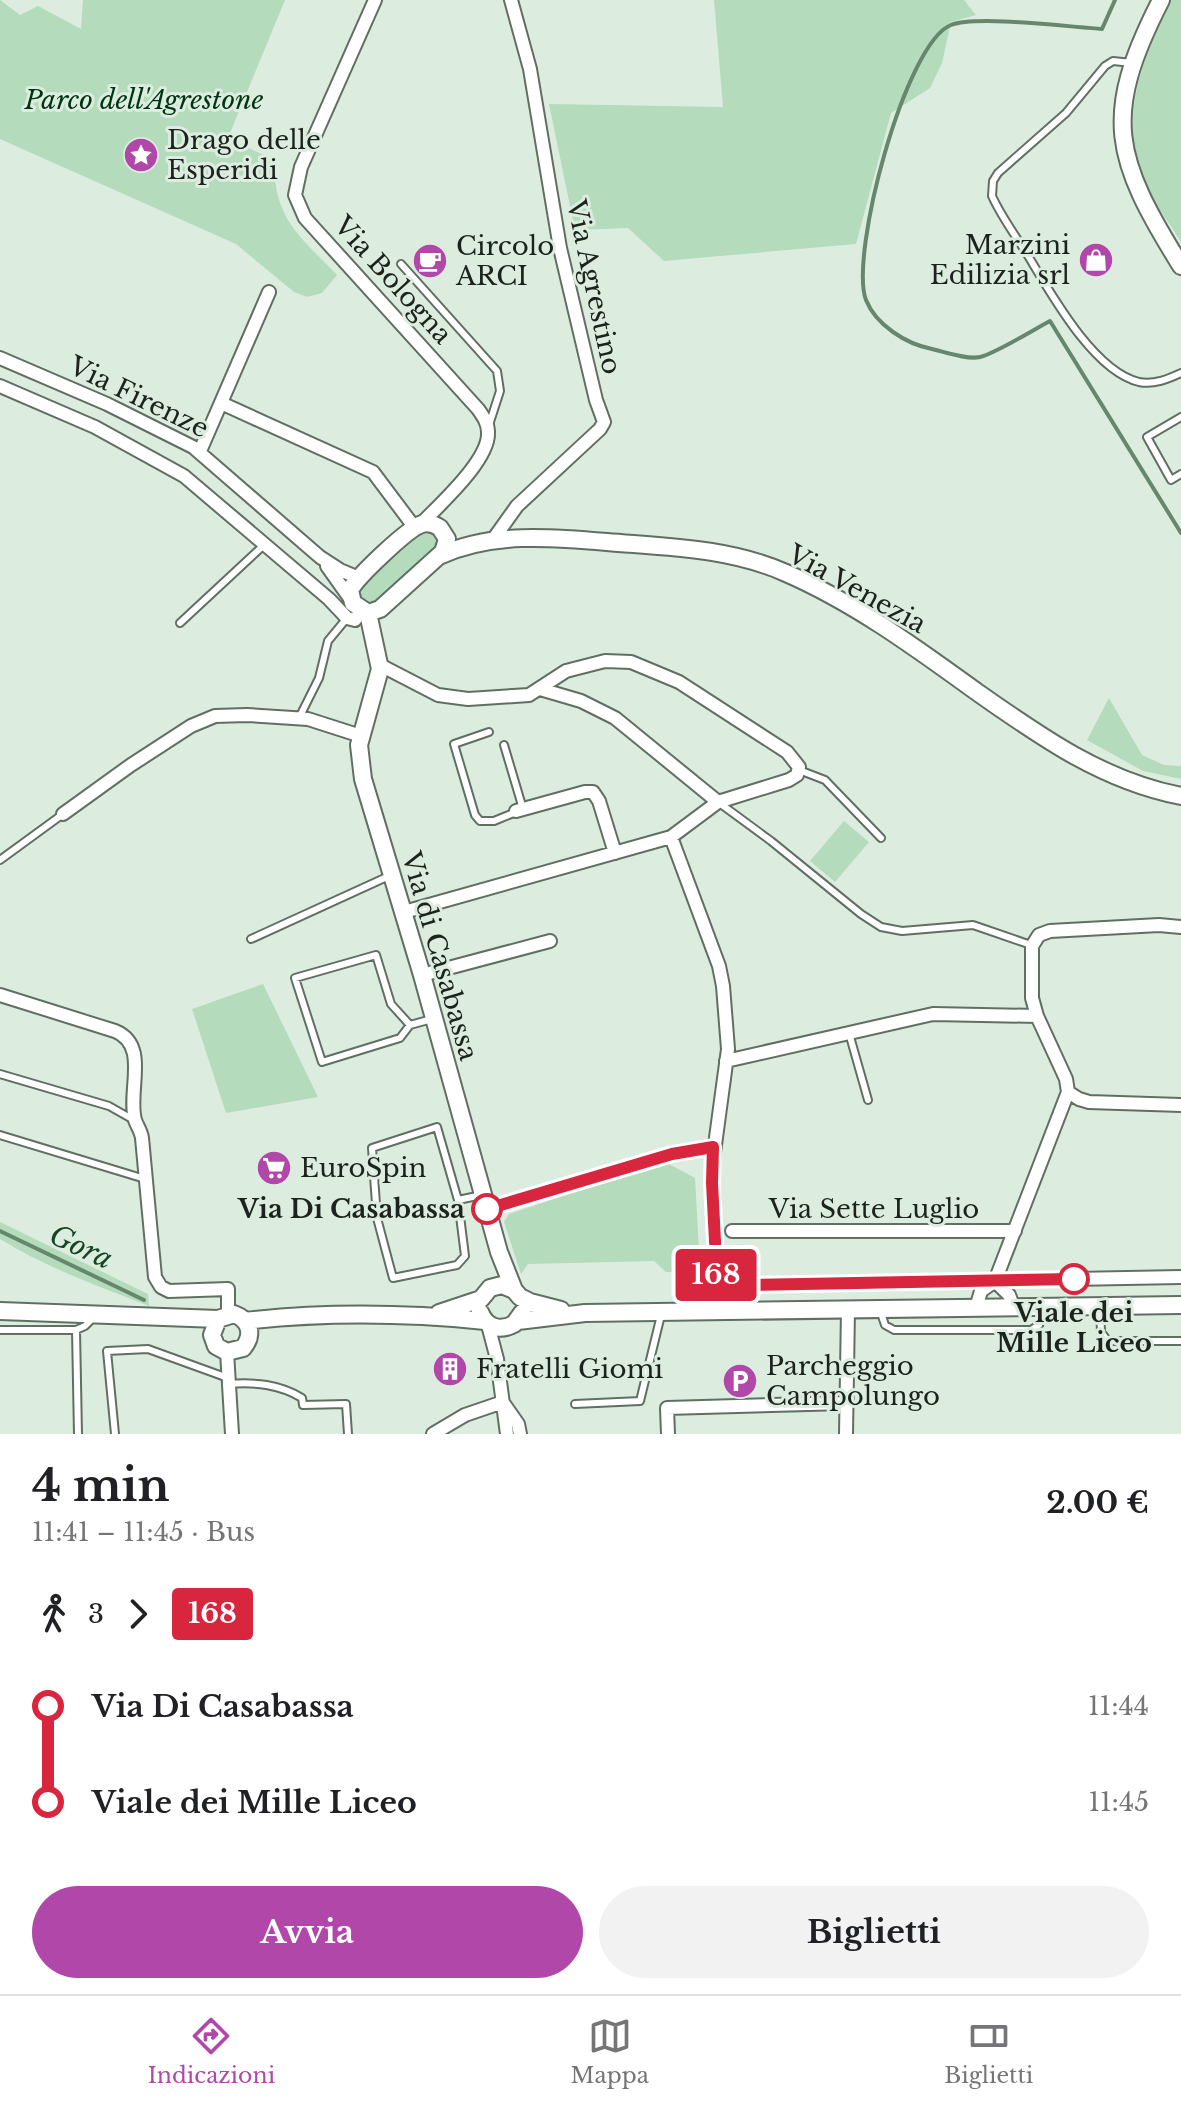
<!DOCTYPE html>
<html lang="it">
<head>
<meta charset="utf-8">
<style>
  :root { --surface:#fff; --page:#f2f2f2; --text:#202124; --muted:#757577; --line:#e0e0e0; --accent:#b047a9 }
  body { margin:0; font-family:"Libre Baskerville",serif; background:var(--page); color:var(--text); height:100vh; display:flex; flex-direction:column; font-size:30px; white-space:nowrap }
  * { box-sizing:border-box; margin:0 }
  p { font-size:26px; color:var(--muted) }
  .icon { flex:none; width:44px; height:44px; fill:none; stroke:currentColor; stroke-width:2; stroke-linecap:round; stroke-linejoin:round }
  .map { position:relative; height:1434px; overflow:hidden }
  .sheet { display:flex; flex-direction:column; background:var(--surface); flex:1 }
  .sheet>* { flex:none }
  .badge { padding:0 16px; border-radius:6px; font-size:28px; line-height:52px }
  .map>.badge { position:absolute; translate:-50% -50%; box-shadow:0 0 0 4px #fff }
  .legs { display:flex; align-items:center; gap:12px; height:88px; padding:0 32px; font-size:26px }
  .legs p { margin-inline-start:auto }
  .overview { display:flex; align-items:center; justify-content:space-between; height:136px; padding:0 32px }
  h1 { font-size:44px; font-weight:800; line-height:60px }
  .cta { display:flex; gap:16px; margin-top:auto; padding:16px 32px }
  .cta a { flex:1; height:92px; border-radius:48px; background:var(--accent); color:#fff; font-size:32px; font-weight:800; line-height:92px; text-align:center }
  .cta a+a { background:var(--page); color:var(--text) }
  ul { padding:0 32px; list-style:none }
  li { display:flex; align-items:center; gap:28px; height:96px; font-size:30px }
  li i { display:grid; place-items:center; width:12px; height:100%; margin:0 10px; background:currentColor }
  li i::after { content:''; width:20px; height:20px; margin:-10px; border:6px solid; border-radius:50%; background:var(--surface) }
  li p { margin-inline-start:auto }
  li:first-child i { background:linear-gradient(#0000 50%,currentColor 0) }
  li:last-child i { background:linear-gradient(currentColor 50%,#0000 0) }
  .menu { display:flex; justify-content:space-around; align-items:center; height:112px; border-top:2px solid var(--line); background:var(--surface); font-size:22px; color:var(--muted) }
  .menu a { display:grid; justify-items:center; gap:4px }
  .menu .selected { color:var(--accent) }
  .map>svg:first-child { display:block }
</style>
</head>
<body>
<div class="map">
<svg width="1181" height="1434" viewBox="0 0 1181 1434">
  <rect width="100%" height="100%" fill="#dceddf"/>
  <path fill="#b4dbbb" d="M0,0L20,15L38,6L81,29L83,0H285L228,138L274,160C274,220 299,235 337,275L322,293L307,297L294,292L236,244L0,139Z
    M714,0H964L976,15L951,22L942,63L930,88L891,113L856,244L664,261L628,228L575,230L549,104L723,107Z
    M1171,0H1181V242C1169,222 1152,201 1142,179C1118,119 1144,54 1171,0Z
    M417,531H435L440,545L381,602L369,607L358,598V588Z
    M1109,698L1142,755L1164,765L1181,766V779L1143,771L1087,740Z
    M844,821L869,842L835,882L810,861Z
    M263,984L318,1097L226,1113L192,1009Z
    M665,1162L695,1178L699,1251L678,1272H666L654,1261L528,1264L521,1274L504,1222L509,1214Z
    M0,1222L148,1294L149,1306C98,1286 47,1268 0,1239Z"/>
  <g fill="none" stroke-linecap="round" stroke-linejoin="round">
    <path stroke="#66876d" stroke-width="4" d="M1115,0L1102,29C1070,27 976,15 951,25C905,43 849,256 866,300C876,325 906,344 932,349C945,352 967,360 980,357C996,353 1033,330 1050,321L1181,533
      M0,1231L144,1300"/>
    <g stroke="#616f63" stroke-width="10">
      <path id="lane" d="M1132,63L1113,61L1105,66L1066,113L998,173L993,181L992,196C1001,216 1015,235 1027,254C1050,292 1093,371 1139,382C1154,385 1168,379 1181,373
        M401,264L497,371L500,391L489,425
        M1181,417L1147,437L1171,480L1181,474
        M180,623L265,544
        M299,718L319,678L328,641L347,618
        M489,732L454,744L475,815L480,821H494L516,812
        M504,745L523,809
        M799,770L825,780L881,838
        M718,802L771,841L861,914L881,927L902,931L973,925L1031,945
        M0,860L63,814
        M251,939L389,876
        M410,1025L391,1004L376,955L295,978L322,1062L400,1038L410,1025L432,1019
        M849,1033L868,1100
        M0,1074L109,1106L132,1119
        M437,1127L458,1200L465,1256L457,1265L393,1278L377,1218L372,1148Z
        M0,1135L145,1179
        M458,1200L482,1195
        M1100,1307L1101,1332L1108,1341H1181
        M881,1313L885,1325L894,1330H1031L1039,1325L1046,1308
        M0,1330H76L85,1326L95,1316
        M76,1330L78,1434
        M228,1384C255,1382 279,1384 302,1398L303,1405L346,1404L348,1434
        M575,1404L640,1401L661,1315
        M115,1434L107,1351L148,1349L228,1378"/>
    </g>
    <g stroke="#616f63" stroke-width="16">
      <path id="street" d="M375,0L301,167L295,195L305,218L478,409C483,416 488,423 488,432C490,460 439,505 420,525
        M0,358L107,404L193,447L320,557L340,570L359,578
        M0,386L95,427L184,476L329,599L347,618L355,620L361,611
        M221,403L373,472L415,528
        M200,451L269,292
        M492,541L517,506L600,429L604,422L596,400L560,248L530,69L511,0
        M327,566L349,597
        M380,665L438,695L468,699L529,695L566,671L605,661L631,662L679,682L787,752L799,767L797,775L789,780L718,802L671,837L404,912
        M540,689L581,701L615,718L718,802
        M516,811L585,792H593L599,801L615,853
        M63,814L131,765L191,726L215,716L247,715L308,719L361,736
        M671,837L719,966L723,986L728,1049L712,1167L717,1280L755,1285L1181,1277
        M422,975L550,941
        M0,995L115,1031C150,1045 127,1091 135,1120C137,1126 141,1131 142,1138L155,1277L161,1287L169,1291L228,1289V1314
        M726,1061L933,1014L1037,1016
        M1068,1092L1079,1099L1089,1102L1181,1105
        M487,1209L672,1154L713,1147
        M732,1231H1015
        M995,1281L1009,1295L1014,1308
        M976,1308L981,1291L995,1281L1068,1092L1066,1079L1037,1016L1032,998V946L1039,935L1050,931L1159,925L1181,927
        M488,1325L497,1359L507,1434
        M227,1352L232,1434
        M504,1404L518,1424L520,1434
        M433,1434L465,1415L503,1402
        M668,1434L667,1408L846,1403
        M846,1434L848,1309"/>
    </g>
    <g stroke="#616f63" stroke-width="20">
      <path id="secondary" d="M1161,0C1101,117 1114,158 1181,266
        M439,556C491,532 551,537 607,542C667,547 730,548 786,573C855,603 916,648 977,692C1041,737 1103,781 1181,796
        M368,613L380,609L443,552L447,539L440,528C434,524 429,522 422,524C408,528 357,577 350,590L353,603L368,613L380,669L359,745L363,779L422,975L499,1252L514,1290
        M0,1311L218,1319L234,1314C250,1320 254,1335 243,1348L227,1352L216,1346L212,1335L218,1319
        M480,1312C486,1327 499,1332 514,1324L522,1313
        M439,1313L481,1299L490,1288L502,1285L514,1290L520,1297L530,1302L561,1310
        M245,1321C324,1312 406,1313 485,1321
        M518,1321L585,1313L1181,1305"/>
    </g>
    <use href="#lane" stroke="#fff" stroke-width="6"/>
    <use href="#street" stroke="#fff" stroke-width="12"/>
    <use href="#secondary" stroke="#fff" stroke-width="16"/>
  </g>
  <g fill="none" stroke-linecap="round" stroke-linejoin="round">
    <g stroke="#fff" stroke-width="18">
      <path id="line-1" d="M487,1209L672,1154L713,1147L712,1183L717,1280L755,1285L1074,1279"/>
    </g>
    <use href="#line-1" stroke="#d7263d" stroke-width="12"/>
  </g>
  <defs>
    <g id="sight-disc" transform="scale(1.8)"><circle r="9.5" fill="#b047a9" stroke="#dceddf"/><path d="M0-6L1.8-2.2L6-1.7L2.9 1.2L3.7 5.4L0 3.3L-3.7 5.4L-2.9 1.2L-6-1.7L-1.8-2.2Z" fill="#fff"/></g>
    <g id="shop-disc" transform="scale(1.8)"><circle r="9.5" fill="#b047a9" stroke="#dceddf"/><path d="M-5-2.5h2.3a2.7 3.5 0 0 1 5.4 0H5L5.5 6h-11ZM-1.5-2.5h3a1.5 2.3 0 0 0-3 0Z" fill="#fff"/></g>
    <g id="cafe-disc" transform="scale(1.8)"><circle r="9.5" fill="#b047a9" stroke="#dceddf"/><path d="M-5.5-4.5H6V0H3Q3 3.5 0 3.5H-2.5Q-5.5 3.5-5.5 0ZM3-3.2v2h1.7v-2ZM-6 4.5H4V6H-6Z" fill="#fff"/></g>
    <g id="supermarket-disc" transform="scale(1.8)"><circle r="9.5" fill="#b047a9" stroke="#dceddf"/><path d="M-6-5.5h2.5l.6 2H6L4.5 2H-2.5L-4.4-4H-6ZM-1.5 3.2a1.3 1.3 0 1 0 .1 0ZM3 3.2a1.3 1.3 0 1 0 .1 0Z" fill="#fff"/></g>
    <g id="building-disc" transform="scale(1.8)"><circle r="9.5" fill="#b047a9" stroke="#dceddf"/><path d="M-4-6H4V6H1V3H-1V6H-4ZM-2.5-4.3h1.7v1.8h-1.7ZM.8-4.3h1.7v1.8H.8ZM-2.5-1h1.7V.8h-1.7ZM.8-1h1.7V.8H.8Z" fill="#fff"/></g>
    <g id="parking-disc" transform="scale(1.8)"><circle r="9.5" fill="#b047a9" stroke="#dceddf"/><path d="M-3.5-5.5H1a3.5 3.5 0 0 1 0 7H-1V5.5H-3.5ZM-1-3.4V-.6H.8a1.4 1.4 0 0 0 0-2.8Z" fill="#fff"/></g>
  </defs>
  <g fill-rule="evenodd">
    <use href="#sight-disc" x="141" y="155"/>
    <use href="#shop-disc" x="1096" y="260"/>
    <use href="#cafe-disc" x="430" y="261"/>
    <use href="#supermarket-disc" x="274" y="1168"/>
    <use href="#building-disc" x="450" y="1369"/>
    <use href="#parking-disc" x="740" y="1381"/>
  </g>
  <g fill="#fff" stroke="#d7263d" stroke-width="4">
    <circle cx="487" cy="1209" r="14"/>
    <circle cx="1074" cy="1279" r="14"/>
  </g>
  <g text-anchor="middle" dominant-baseline="central" stroke-width="6" stroke-linejoin="round" paint-order="stroke">
    <g font-size="26" font-style="italic" fill="#003412" stroke="#dceddf">
      <text x="144" y="100">Parco dell'Agrestone</text>
    </g>
    <g font-size="26" fill="#1c221d" stroke="#dceddf" text-anchor="start">
      <text x="167" y="140">Drago delle<tspan x="167" dy="30">Esperidi</tspan></text>
      <text x="1070" y="245" text-anchor="end">Marzini<tspan x="1070" dy="30">Edilizia srl</tspan></text>
      <text x="456" y="246">Circolo<tspan x="456" dy="30">ARCI</tspan></text>
      <text x="300" y="1168">EuroSpin</text>
      <text x="766" y="1366">Parcheggio<tspan x="766" dy="30">Campolungo</tspan></text>
      <text x="476" y="1369">Fratelli Giomi</text>
    </g>
    <g font-size="26" fill="#1c221d" stroke="#dceddf">
      <text transform="translate(393 280) rotate(48)">Via Bologna</text>
      <text transform="translate(594 287) rotate(78)">Via Agrestino</text>
      <text transform="translate(139 397) rotate(26)">Via Firenze</text>
      <text transform="translate(857 589) rotate(29)">Via Venezia</text>
      <text transform="translate(440 956) rotate(74)">Via di Casabassa</text>
      <text x="874" y="1209">Via Sette Luglio</text>
    </g>
    <g font-size="26" font-weight="bold" fill="#1c221d" stroke="#dceddf" text-anchor="end">
      <text x="465" y="1209">Via Di Casabassa</text>
      <text x="1074" y="1313" text-anchor="middle">Viale dei<tspan x="1074" dy="30">Mille Liceo</tspan></text>
    </g>
    <g font-size="28" font-style="italic" fill="#144624" stroke="#dceddf">
      <text transform="translate(81 1247) rotate(25)">Gora</text>
    </g>
  </g>
</svg>
<b class="badge" style="left:716px;top:1275px;background:#d7263d;color:#fff">168</b>
</div>
<section class="sheet">
<div class="overview"><div><h1>4 min</h1><p>11:41 – 11:45 · Bus</p></div><b>2.00 €</b></div>
<div class="legs"><svg class="icon" aria-label="walk" viewBox="0 0 24 24"><circle cx="13" cy="4" r="2"/><path d="M13 8l-2 6 4 7M11 14l-3 7M7 12l3-4h3l4 4"/></svg>3<svg class="icon" aria-label="forward" viewBox="0 0 24 24"><path d="M9 5l7 7-7 7"/></svg><b class="badge" style="background:#d7263d;color:#fff">168</b></div>
<ul>
<li><i style="color:#d7263d"></i><b>Via Di Casabassa</b><p>11:44</p></li>
<li><i style="color:#d7263d"></i><b>Viale dei Mille Liceo</b><p>11:45</p></li>
</ul>
<div class="cta"><a>Avvia</a><a>Biglietti</a></div>
</section>
<nav class="menu">
<a class="selected"><svg class="icon" aria-label="directions" viewBox="0 0 24 24"><path d="M12 3l9 9-9 9-9-9zM9 14v-3h6M13 9l2 2-2 2"/></svg>Indicazioni</a>
<a><svg class="icon" aria-label="map" viewBox="0 0 24 24"><path d="M3 6l6-2 6 2 6-2v14l-6 2-6-2-6 2zM9 4v14M15 6v14"/></svg>Mappa</a>
<a><svg class="icon" aria-label="tickets" viewBox="0 0 24 24"><path d="M3 7h18v10H3zM15 7v10"/></svg>Biglietti</a>
</nav>
</body>
</html>
